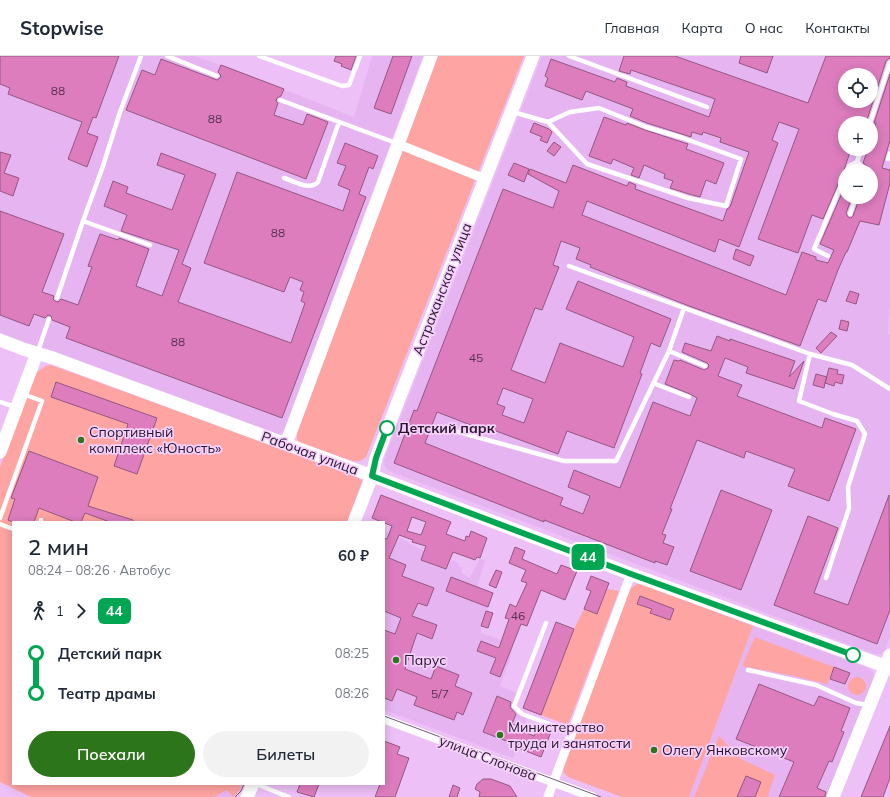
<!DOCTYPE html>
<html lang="ru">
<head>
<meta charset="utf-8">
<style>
  :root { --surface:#fff; --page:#f2f2f3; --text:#1f2937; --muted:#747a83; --line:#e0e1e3; --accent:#2c751a }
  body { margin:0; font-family:Mulish,sans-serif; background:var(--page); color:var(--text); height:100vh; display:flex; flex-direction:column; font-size:15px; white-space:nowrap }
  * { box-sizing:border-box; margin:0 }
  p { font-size:13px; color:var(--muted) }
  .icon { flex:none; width:22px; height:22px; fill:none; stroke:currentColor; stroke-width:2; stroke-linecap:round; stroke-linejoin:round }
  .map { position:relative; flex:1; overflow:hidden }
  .panel { position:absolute; left:12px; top:465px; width:373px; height:264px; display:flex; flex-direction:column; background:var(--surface); border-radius:0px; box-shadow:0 2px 10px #0003 }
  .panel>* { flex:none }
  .badge { padding:0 8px; border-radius:6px; font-size:14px; line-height:26px }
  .fabs { position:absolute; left:838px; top:12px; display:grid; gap:8px }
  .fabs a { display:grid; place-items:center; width:40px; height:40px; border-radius:50%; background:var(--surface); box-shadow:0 2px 10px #0003; font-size:20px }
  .map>.badge { position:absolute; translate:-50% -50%; box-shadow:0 0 0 2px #fff }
  .legs { display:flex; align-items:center; gap:6px; height:44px; padding:0 16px; font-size:13px }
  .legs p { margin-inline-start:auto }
  .summary { display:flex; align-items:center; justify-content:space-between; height:68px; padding:0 16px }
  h1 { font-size:22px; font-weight:600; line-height:30px }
  .cta { display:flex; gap:8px; margin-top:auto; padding:8px 16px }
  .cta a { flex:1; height:46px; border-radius:24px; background:var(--accent); color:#fff; font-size:16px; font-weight:600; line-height:46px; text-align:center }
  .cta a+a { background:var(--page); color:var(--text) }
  ul { padding:0 16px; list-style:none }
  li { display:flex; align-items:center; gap:14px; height:40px; font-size:15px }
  li i { display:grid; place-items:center; width:6px; height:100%; margin:0 5px; background:currentColor }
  li i::after { content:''; width:10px; height:10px; margin:-5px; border:3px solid; border-radius:50%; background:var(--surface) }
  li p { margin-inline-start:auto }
  li:first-child i { background:linear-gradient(#0000 50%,currentColor 0) }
  li:last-child i { background:linear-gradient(currentColor 50%,#0000 0) }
  header { display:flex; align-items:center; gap:24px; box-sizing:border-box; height:56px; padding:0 20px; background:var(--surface); border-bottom:1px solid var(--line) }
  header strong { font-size:19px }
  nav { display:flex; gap:22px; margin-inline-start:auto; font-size:14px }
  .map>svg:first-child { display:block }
</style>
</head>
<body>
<header>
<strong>Stopwise</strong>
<nav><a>Главная</a><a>Карта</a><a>О нас</a><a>Контакты</a></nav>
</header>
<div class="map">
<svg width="890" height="741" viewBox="0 0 890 741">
  <rect width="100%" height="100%" fill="#eec0f8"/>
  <path fill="#e7b4f2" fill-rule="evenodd" d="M0,0H194L221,9L354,61L372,0H423L284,375L278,378L269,376L0,277Z
    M542,0H890V245L888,277L890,279V581L885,594L881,598H875L389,415L385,411L384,404ZM845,19H871V45H845ZM845,67H871V93H845ZM845,115H871V141H845Z
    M384,476L402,482L410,488L424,495L451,502L450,504L459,507L458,510L463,512L461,517L470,522L480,502L485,505L477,531L493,537L481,570V577L513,588L510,604L500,630L517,637L510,655L527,662L513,702L384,654Z
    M753,570L866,611L873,616V627L827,741H689Z
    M227,733L232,741H214Z"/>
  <path fill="#fea4a3" d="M438,0H524L366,401L360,405H353L299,386L297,383V377Z
    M51,309L348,417L359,422L362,425L360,431L347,466H13V728H242L240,734L233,741L227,734L214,741H31L0,726V411L26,341L37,316L46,310Z
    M637,528H642L753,570L689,741H622L568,721L564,717L563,712L630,533Z
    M607,533L619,535L568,669L541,659L574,573L584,553L597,558Z
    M755,581L834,611L827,628L790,619L742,610Z
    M848 630a9 9 0 1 1 18 0a9 9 0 1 1-18 0Z
    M719,680L741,703L775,719L768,739L769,741H694Z"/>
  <path fill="#dd7dbe" stroke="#92587f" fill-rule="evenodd" d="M0,0H119L96,62L93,61L87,77L98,81L87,111L68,103L82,66L8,38L10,32L0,28Z
    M336,0H356L351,14L341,10L342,8L334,5Z
    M393,0H412L391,58L374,52Z
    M624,0H675L808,47L826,0H890V2L886,5L866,67H845L840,82L845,84V93H851L844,114V117L842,119L823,163L812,159L798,197L758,183L799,73L779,66L772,84L778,87L739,191L719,183L715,196L587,145L582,159L786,239L802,196L816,201V204L828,207L834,194L820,188L845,130V141H852L846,157L848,161L851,162L853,160L860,141H871V115H868V111L863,107L868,93H871V82L876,67H874L890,18V84L882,112L890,114V127L879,169L860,165L847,196H846L838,214L826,246L818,243L800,290L689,250L590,211L591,209L576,203L580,192L561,185L553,209L559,211L542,254L535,252L511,314L545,327L560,287L623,311L634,281L566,253L578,225L671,263L660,291L651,287L640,317L642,318L614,392L567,375L558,398L496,375L494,378L437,356L425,387L563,442L560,449L583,458L590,440L568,431L574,414L620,432L653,346L690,360L697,342L690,338L665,328L674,304L679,305L680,304L704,314L708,312L709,309L707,307L682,296L685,287L711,295L717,280L730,285V283L795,305L789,321L804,305L794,333L746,317L748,311L725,302L718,320L742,329L737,340L822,372L825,362L856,373L829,445L788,430L795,413L746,395L744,402L697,384L670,453H672L662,478L666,479L663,487L674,491L667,509L655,505V507L544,464V466L394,407L414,354L417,355L503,133L553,152L559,135L528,118L530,113L566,127L573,109L627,130L629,126L636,129L635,133L723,165L727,153L730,151L749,96L720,86L721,82L703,76L702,79L692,76L691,81L647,67L630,60L633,53L586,35L582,44L545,30L548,22L545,20L551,3L615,26L617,22L627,26L626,30L709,61L715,43L631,14L630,18L619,15ZM845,19H871V45H845ZM503,332L533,343L524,367L502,359L505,351L497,348Z
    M741,0H773L767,17L739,7Z
    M161,3L217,24L221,21L220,18L218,16L221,9L284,33L281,40L277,42L276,45L278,47L274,59L303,69L307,58L328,66L306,123L126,54L142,14L155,19Z
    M604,61L626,69L627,67L645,74L688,88L686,93L724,107L716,128L706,124L700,141L689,138L670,132L673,125L664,122L665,118L644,109L639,122L631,119L634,112L613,103L611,108L589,100Z
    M534,67L549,73L552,76L547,87L540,84L542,81L530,76Z
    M554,86L561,91L554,100L547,95Z
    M345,87L378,100L373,113L369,111L359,138L366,141L282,362L66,282L70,271L52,264L51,260L48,259L45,262L34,258L29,270L0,259V155L64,178L42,236L54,240L53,243L55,245L58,246L61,243L78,249L92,211L88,210L100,178L118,184L119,182L149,193L136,230L162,240L179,194L121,175L127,159L104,150L113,125L128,131L126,137L172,154L185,119L157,109L161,97L216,118L182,208L191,212L178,246L291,287L305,247L301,245L304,236L300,234L303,226L290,221L284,236L204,207L237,116L343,155L350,134L338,129L346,110L337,107Z
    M0,96L11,99L4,117L19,122L13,140L0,135Z
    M514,107L529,113L524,126L508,119Z
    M736,193L754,200L750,210L733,203Z
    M850,235L859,238L856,248L846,245Z
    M841,264L849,266L847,275L839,273Z
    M831,276L837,280L821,297L816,292Z
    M829,312L838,314L837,318L844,319L842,328L835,326L834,330L825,327L824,332L813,329L816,318L827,321L825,327Z
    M56,326L157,362L137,418L114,410L128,368L51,341Z
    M29,395L98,421L88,450L133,464V466H110L85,457L81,466H75L39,452L34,466H13L8,464L15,443L11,442Z
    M721,434L772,454L741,534L690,515Z
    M381,439L451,466L446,478L465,485L466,480L469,481L471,475L487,482L480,502L477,501L475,504L453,496L446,513L421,504L426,490L412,486L413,484L399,479L389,502L406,509L402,520L434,532L427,550L418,547L412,560L437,569L432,583L417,577L405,613L431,623L436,610L459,619L455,630L472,637L463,659L457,656L454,664L414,649L417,641L397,633L392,645L384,642V574L395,578L401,562L384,555V482L387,483L392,470L372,462ZM412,461L426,466L421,479L407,475Z
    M889,439L890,554L877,588L774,549L808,460L838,472L814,537L848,549Z
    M515,491L525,495L522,503L557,518L561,509L577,515L565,544L541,534L527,570L521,568L500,621L490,617L496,602L477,595L481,585L499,592L509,563L505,562L510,548L516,551L527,527L521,525L526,514L509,507Z
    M496,514L502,516L496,532L489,529Z
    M591,520L609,527L597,558L584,553L591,535L586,533Z
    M451,521L493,537L488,551L446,535Z
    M640,540L674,553L670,564L650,557L652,553L637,548Z
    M486,555L493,557L488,572L481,570Z
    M556,566L574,573L541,659L523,652Z
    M834,611L850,617L845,628L830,623Z
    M759,628L814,650L819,640L850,652L841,675L844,676L832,706L829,705L817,732L826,736L825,741H779L794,706L736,683Z
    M497,640L511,646L510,651L516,658L512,668L516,669L515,672L534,680L537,671L551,676L541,701L518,692L519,690L483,676Z
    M890,670V722L883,741H861Z
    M384,685L400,691L397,698L409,702L395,741H375L380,728H384Z
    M746,720L761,726L755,741H737Z
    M483,723H491L510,730L517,741H479L480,736L475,733L477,728Z
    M300,728H319L314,741L297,736Z
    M453,729L460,732L457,741H449Z"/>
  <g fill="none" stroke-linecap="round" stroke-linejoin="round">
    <path stroke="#fff" stroke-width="4.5" d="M167,0L217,20
      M259,0L342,30L349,29L360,0
      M569,0L707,51
      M280,44L396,87
      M513,56L548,66L570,56L599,52L646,71L683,82L741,103L726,150L688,142L587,108L548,66
      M870,67L890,6
      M888,103L890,97
      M857,106L865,113L864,115
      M847,115L849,110L857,106L861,93
      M284,122C294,125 310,135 318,126L339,66
      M850,158L856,141
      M83,165L150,189
      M828,200L814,193L845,120
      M569,210L810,298L852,309L890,333
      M57,242L83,165L103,110L120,56L141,0
      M38,295L49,263
      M669,295L705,310
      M810,298L799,345L833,358L857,365L865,378L848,431L849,452L826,522
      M653,327L689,341
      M0,346L15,351
      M444,372L564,405H616L669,295L684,252
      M0,462L42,345L23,338
      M41,466V464
      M0,468L13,473
      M546,567L514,650L522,658L571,676
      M748,614L816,629L856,647L869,649
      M256,728L289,741"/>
    <path stroke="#fff" stroke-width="9" d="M398,88L485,123
      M384,663L593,741
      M548,741L631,518"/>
    <path stroke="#fff" stroke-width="13" d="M0,284L23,293L53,302L386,425L631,518L890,612
      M286,388L431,0
      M0,396L37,297
      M354,466L372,420L376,402L533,0
      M247,741L253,728
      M833,741L890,599"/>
    <path stroke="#74587b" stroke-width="1" d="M384,660L601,741
      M235,741L241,735L244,728"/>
  </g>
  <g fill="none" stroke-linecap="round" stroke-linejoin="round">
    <g stroke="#fff" stroke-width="9">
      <path id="line-1" d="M387,372L376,402L372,420L631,518L853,599"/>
    </g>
    <use href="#line-1" stroke="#00a651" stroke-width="6"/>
  </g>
  <g fill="#fff" stroke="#00a651" stroke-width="2">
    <circle cx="387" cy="372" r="7"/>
    <circle cx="853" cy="599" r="7"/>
  </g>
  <g fill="#2c751a" stroke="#f6d1fe" stroke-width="1.5">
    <circle cx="81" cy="384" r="4"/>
    <circle cx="396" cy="604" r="4"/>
    <circle cx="500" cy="679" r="4"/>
    <circle cx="654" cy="694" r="4"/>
  </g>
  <g text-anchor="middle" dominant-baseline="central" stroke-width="3.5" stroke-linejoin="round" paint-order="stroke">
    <g font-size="12" fill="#553050">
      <text x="58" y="34">88</text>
      <text x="215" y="62">88</text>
      <text x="278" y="176">88</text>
      <text x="178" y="285">88</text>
      <text x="476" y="301">45</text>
      <text x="518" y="559">46</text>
      <text x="440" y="637">5/7</text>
    </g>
    <g font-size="14" fill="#28172c" stroke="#f6d1fe">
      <text transform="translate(442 233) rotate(-69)">Астраханская улица</text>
      <text transform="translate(310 397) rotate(20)">Рабочая улица</text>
      <text transform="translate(488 702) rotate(21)">улица Слонова</text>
    </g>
    <g font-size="14" font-weight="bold" fill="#28172c" stroke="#f6d1fe" text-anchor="start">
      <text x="398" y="372">Детский парк</text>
    </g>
    <g font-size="14" fill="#28172c" stroke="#f6d1fe" text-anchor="start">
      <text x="89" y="376">Спортивный<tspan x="89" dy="16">комплекс «Юность»</tspan></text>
      <text x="404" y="604">Парус</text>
      <text x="508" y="671">Министерство<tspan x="508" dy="16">труда и занятости</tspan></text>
      <text x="662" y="694">Олегу Янковскому</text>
    </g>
  </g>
</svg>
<div class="fabs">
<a><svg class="icon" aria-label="locate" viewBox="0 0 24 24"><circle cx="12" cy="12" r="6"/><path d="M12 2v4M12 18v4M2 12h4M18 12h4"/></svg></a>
<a>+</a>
<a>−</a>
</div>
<b class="badge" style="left:588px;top:501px;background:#00a651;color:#fff">44</b>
<section class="panel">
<div class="summary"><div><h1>2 мин</h1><p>08:24 – 08:26 · Автобус</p></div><b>60 ₽</b></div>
<div class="legs"><svg class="icon" aria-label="walk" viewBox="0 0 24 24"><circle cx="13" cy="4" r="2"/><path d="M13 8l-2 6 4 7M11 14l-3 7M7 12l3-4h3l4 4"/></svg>1<svg class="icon" aria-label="forward" viewBox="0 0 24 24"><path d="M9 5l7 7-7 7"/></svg><b class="badge" style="background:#00a651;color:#fff">44</b></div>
<ul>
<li><i style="color:#00a651"></i><b>Детский парк</b><p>08:25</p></li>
<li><i style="color:#00a651"></i><b>Театр драмы</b><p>08:26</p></li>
</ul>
<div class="cta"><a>Поехали</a><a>Билеты</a></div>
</section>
</div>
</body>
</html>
